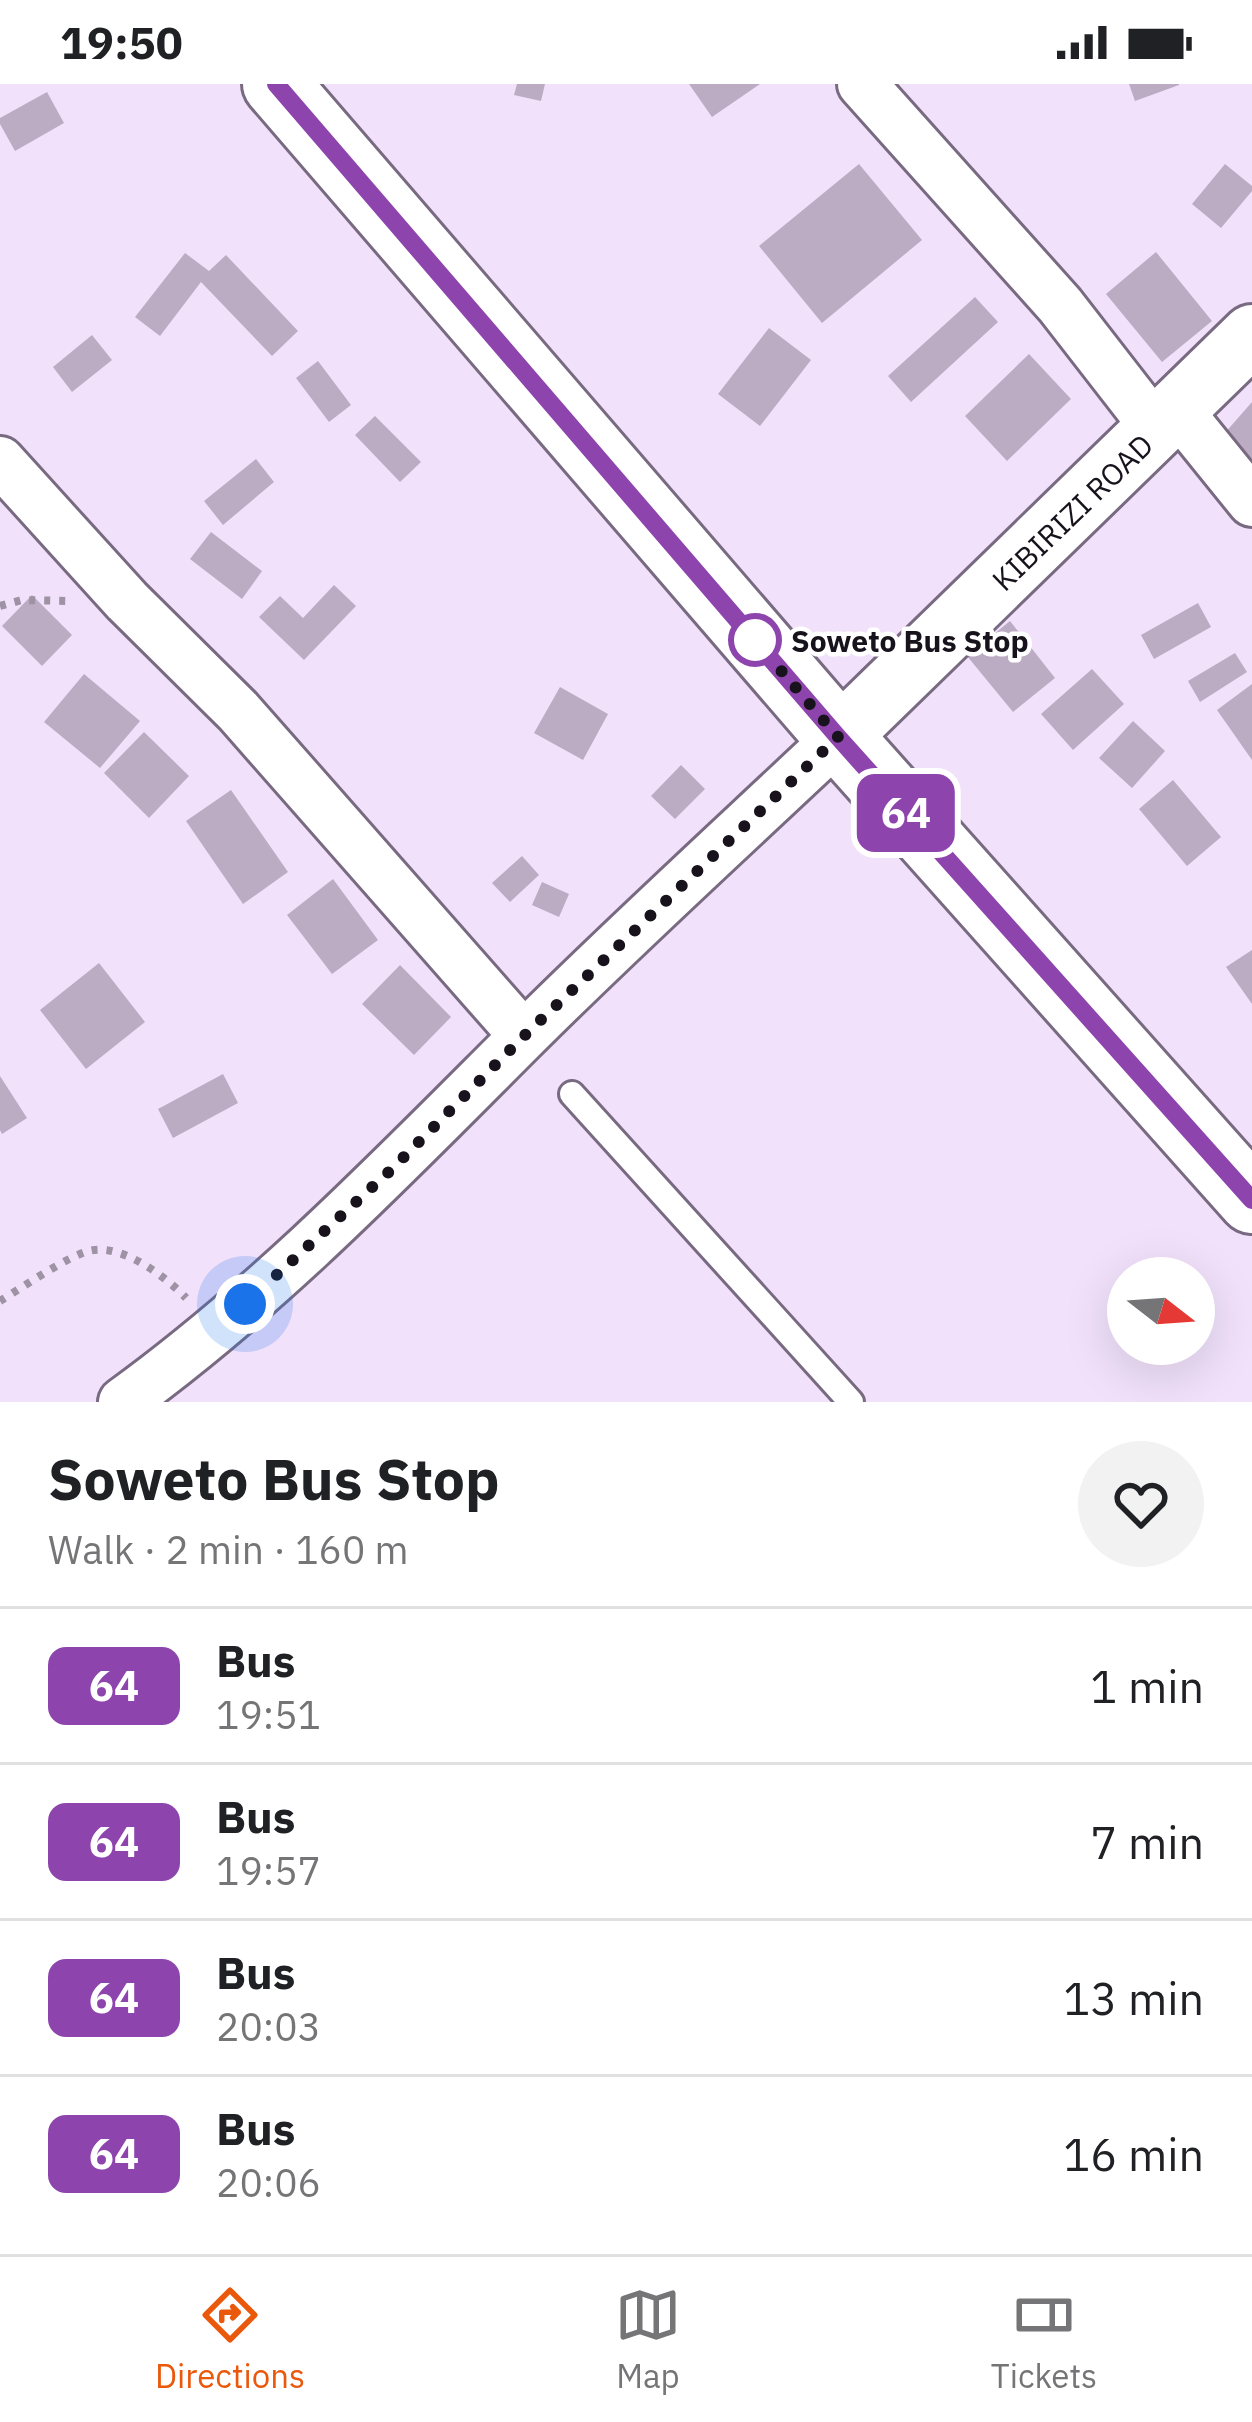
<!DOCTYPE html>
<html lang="en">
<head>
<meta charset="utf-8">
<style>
  :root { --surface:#fff; --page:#f2f2f2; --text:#202124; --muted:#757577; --line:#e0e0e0; --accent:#ea580c }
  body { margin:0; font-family:"IBM Plex Sans",sans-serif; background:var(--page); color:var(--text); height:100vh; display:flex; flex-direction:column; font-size:45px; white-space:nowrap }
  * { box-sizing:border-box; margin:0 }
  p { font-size:39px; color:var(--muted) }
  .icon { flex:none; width:66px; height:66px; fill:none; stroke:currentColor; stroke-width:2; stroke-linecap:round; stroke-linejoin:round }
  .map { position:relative; height:1318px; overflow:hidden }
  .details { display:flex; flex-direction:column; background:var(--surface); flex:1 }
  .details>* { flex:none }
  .badge { padding:0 24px; border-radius:18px; font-size:42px; line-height:78px }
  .needle { width:78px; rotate:107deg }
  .buttons { position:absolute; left:1107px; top:1173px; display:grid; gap:24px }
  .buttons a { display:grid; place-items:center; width:108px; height:108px; border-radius:50%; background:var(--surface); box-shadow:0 12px 48px #0002; font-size:60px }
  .you { position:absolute; width:60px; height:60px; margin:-30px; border:9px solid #fff; border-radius:50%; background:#1a73e8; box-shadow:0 0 0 18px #1a73e833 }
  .map>.badge { position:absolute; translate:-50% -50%; box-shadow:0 0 0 6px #fff }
  .round { display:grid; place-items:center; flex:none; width:126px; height:126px; border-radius:63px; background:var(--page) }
  .head { display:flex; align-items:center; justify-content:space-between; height:204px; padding:0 48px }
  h1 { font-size:57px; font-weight:800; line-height:90px }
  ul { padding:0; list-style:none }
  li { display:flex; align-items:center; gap:36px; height:156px; padding:0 48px; border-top:3px solid var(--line) }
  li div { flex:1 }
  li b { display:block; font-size:45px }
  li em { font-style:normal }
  li .badge { min-width:132px; font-weight:700; text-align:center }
  .status { display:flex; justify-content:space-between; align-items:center; height:84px; padding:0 60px; background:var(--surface); direction:ltr }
  .status svg { height:33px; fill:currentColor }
  .tabs { display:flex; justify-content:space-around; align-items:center; height:168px; border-top:3px solid var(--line); background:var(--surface); font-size:33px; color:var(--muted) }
  .tabs a { display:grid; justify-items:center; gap:6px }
  .tabs .current { color:var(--accent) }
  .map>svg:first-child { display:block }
</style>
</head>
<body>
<div class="status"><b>19:50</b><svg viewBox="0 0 49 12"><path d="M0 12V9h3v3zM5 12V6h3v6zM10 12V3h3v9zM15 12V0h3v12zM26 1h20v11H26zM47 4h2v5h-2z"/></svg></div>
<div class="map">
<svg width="1252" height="1318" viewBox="0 0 1252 1318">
  <rect width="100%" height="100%" fill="#f1e1fb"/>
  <path fill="#bbacc4" d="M517,0H545L541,17L514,11Z
    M689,0H760L712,33Z
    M1129,0H1179V1L1135,17Z
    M47,8L64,39L15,67L0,40V34Z
    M859,80L922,156L822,239L759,162Z
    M1225,80L1252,102V107L1221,144L1192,120Z
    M1156,168L1212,237L1162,278L1106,210Z
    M185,169L209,187L226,171L298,247L272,272L201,198L160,252L135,233Z
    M975,213L998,238L911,318L888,292Z
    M769,244L811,276L760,342L718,310Z
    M92,251L112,276L72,308L53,283Z
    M1029,270L1071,315L1007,377L965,332Z
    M318,277L351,321L329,338L296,294Z
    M1252,318V375L1224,350Z
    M375,332L421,378L400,398L355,351Z
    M256,375L274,398L223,441L204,417Z
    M211,448L262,487L242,515L190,475Z
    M334,501L356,522L304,576L259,533L280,512L303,534Z
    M32,511L72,551L42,582L2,542Z
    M1198,519L1211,543L1154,575L1141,551Z
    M1010,537L1055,594L1013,628L967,572Z
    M1235,569L1247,588L1200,618L1188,597Z
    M1092,585L1124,620L1073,666L1041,630Z
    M84,590L140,637L100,684L44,638Z
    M1252,600V676L1217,626Z
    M560,603L608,630L583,676L534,649Z
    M1133,637L1165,667L1132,704L1099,674Z
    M144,648L189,692L149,734L104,689Z
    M681,681L705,705L675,735L651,712Z
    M1173,696L1221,753L1187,782L1139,725Z
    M231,706L288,788L243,820L186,737Z
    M522,772L539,791L510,818L492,799Z
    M333,795L378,856L332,890L287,831Z
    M542,798L569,810L559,833L532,821Z
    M1252,866V920L1226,883Z
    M99,879L145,938L86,985L40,926Z
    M400,881L451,933L414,971L362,920Z
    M223,990L238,1019L173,1054L158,1025Z
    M0,992L27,1034L2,1050L0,1046Z"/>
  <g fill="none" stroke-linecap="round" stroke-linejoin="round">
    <g stroke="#786a81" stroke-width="30">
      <path id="service" d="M572,1010L851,1318"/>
    </g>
    <g stroke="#786a81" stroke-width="54">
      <path id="minor" d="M862,0L1060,221L1157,346
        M1176,324L1252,418
        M0,377L127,517L238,627L524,952
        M123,1318C269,1212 394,1082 521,955C624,852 733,753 839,653"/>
    </g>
    <g stroke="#786a81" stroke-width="66">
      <path id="tertiary" d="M839,653L1252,251"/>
    </g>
    <g stroke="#786a81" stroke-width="72">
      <path id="primary" d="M276,0L839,653L1252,1116"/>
    </g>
    <path stroke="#9e92a5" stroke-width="8" stroke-dasharray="6 9" stroke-linecap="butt" d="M0,522L22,516L71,517
      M0,1217C20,1205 73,1168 94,1166C125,1162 166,1193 186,1214"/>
    <use href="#service" stroke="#fff" stroke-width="24"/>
    <use href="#minor" stroke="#fff" stroke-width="48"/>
    <use href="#tertiary" stroke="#fff" stroke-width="60"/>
    <use href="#primary" stroke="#fff" stroke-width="66"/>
  </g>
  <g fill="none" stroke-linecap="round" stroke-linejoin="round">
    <g stroke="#fff" stroke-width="27">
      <path id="line" d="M276,0L838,653L1252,1116"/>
    </g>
    <use href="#line" stroke="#8e44ad" stroke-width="18"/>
    <path stroke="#17121b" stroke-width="12" stroke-dasharray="0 21.6" d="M245,1220L392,1085L524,952L838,653L748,548L755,556"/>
  </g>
  <circle fill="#fff" stroke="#8e44ad" stroke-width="6" cx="755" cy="556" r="24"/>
  <g text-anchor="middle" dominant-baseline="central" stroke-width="9" stroke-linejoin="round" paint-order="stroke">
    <g font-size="30" fill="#17121b" stroke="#fff">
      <text transform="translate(1072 428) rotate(-44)">KIBIRIZI ROAD</text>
    </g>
    <g font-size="30" font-weight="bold" fill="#17121b" stroke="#fff" text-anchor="start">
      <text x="791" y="556">Soweto Bus Stop</text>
    </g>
  </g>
</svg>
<div class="buttons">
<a><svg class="needle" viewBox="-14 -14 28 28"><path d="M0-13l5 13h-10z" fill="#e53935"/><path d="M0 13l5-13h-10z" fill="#757577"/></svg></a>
</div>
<div class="you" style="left:245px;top:1220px"></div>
<b class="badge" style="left:906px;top:729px;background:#8e44ad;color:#fff">64</b>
</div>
<section class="details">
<div class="head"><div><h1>Soweto Bus Stop</h1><p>Walk · 2 min · 160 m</p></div><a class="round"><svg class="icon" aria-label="heart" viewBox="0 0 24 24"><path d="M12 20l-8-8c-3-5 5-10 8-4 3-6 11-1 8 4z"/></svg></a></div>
<ul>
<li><span class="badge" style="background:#8e44ad;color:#fff">64</span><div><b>Bus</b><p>19:51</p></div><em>1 min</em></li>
<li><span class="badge" style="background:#8e44ad;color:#fff">64</span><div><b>Bus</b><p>19:57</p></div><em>7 min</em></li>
<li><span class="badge" style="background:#8e44ad;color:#fff">64</span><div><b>Bus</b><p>20:03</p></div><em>13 min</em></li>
<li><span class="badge" style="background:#8e44ad;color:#fff">64</span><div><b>Bus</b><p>20:06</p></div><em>16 min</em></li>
</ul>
</section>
<nav class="tabs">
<a class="current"><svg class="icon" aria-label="directions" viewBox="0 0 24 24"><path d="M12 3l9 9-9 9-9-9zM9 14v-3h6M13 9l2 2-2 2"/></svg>Directions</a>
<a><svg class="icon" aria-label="map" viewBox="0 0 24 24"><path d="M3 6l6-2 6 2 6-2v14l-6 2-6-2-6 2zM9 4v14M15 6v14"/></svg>Map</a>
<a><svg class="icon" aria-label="tickets" viewBox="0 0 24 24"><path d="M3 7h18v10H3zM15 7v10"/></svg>Tickets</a>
</nav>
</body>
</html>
